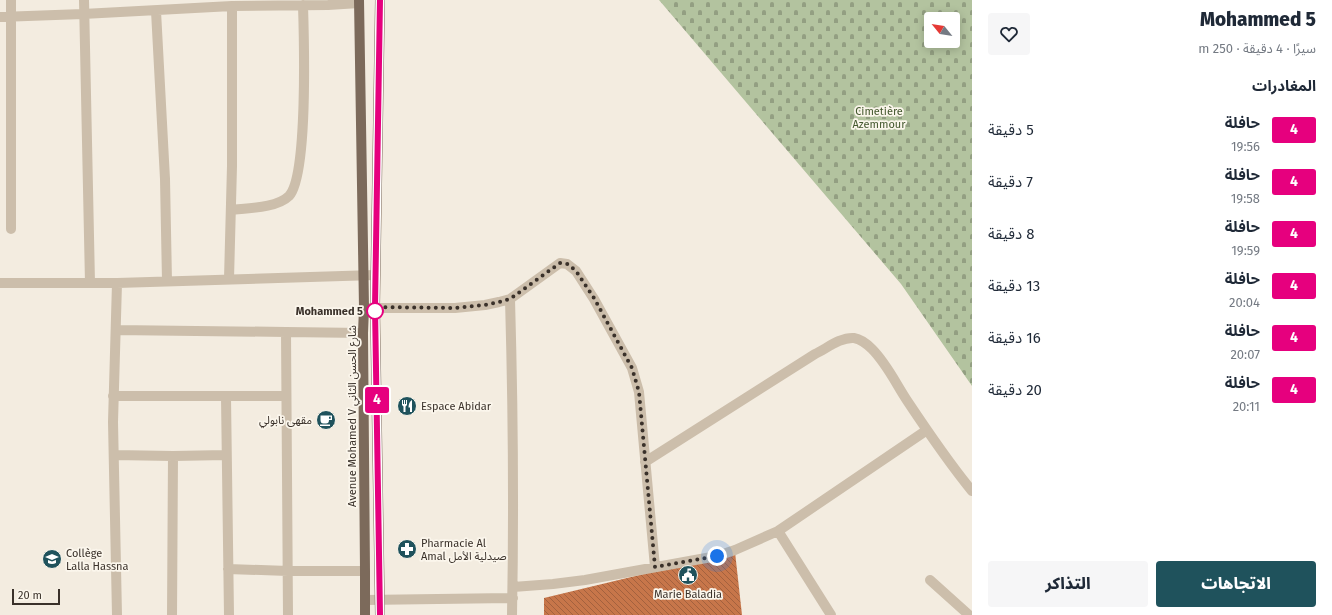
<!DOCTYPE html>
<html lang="ar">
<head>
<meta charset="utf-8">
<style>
  :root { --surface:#fff; --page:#f6f6f7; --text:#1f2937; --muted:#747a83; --accent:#1f525c }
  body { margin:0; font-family:"Fira Sans","Noto Sans Arabic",sans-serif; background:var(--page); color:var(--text); direction:rtl; height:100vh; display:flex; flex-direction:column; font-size:15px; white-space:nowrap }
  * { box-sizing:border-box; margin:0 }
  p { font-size:13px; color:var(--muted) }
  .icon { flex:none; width:22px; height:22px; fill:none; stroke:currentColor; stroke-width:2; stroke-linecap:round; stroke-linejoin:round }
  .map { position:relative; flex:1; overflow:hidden; direction:ltr }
  .side { display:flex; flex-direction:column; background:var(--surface); width:360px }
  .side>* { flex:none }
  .badge { padding:0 8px; border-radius:3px; font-size:14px; line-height:26px }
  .needle { width:26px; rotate:300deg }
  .buttons { position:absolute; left:924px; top:12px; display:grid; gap:8px }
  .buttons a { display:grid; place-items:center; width:36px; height:36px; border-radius:4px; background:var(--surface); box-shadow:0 2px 10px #0003; font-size:20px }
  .scale { position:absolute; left:12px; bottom:10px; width:48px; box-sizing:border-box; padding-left:4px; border:2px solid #3a312a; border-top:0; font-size:11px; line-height:14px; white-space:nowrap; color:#3a312a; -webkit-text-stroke:3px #fbf6ec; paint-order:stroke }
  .you { position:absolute; width:20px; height:20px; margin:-10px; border:3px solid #fff; border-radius:50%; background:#1a73e8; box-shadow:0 0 0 6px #1a73e833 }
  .map>.badge { position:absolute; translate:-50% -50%; box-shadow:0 0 0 2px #fff }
  h2 { padding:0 16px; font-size:15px; line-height:36px }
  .round { display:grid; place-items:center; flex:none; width:42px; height:42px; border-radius:4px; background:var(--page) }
  .summary { display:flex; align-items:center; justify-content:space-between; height:68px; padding:0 16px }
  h1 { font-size:19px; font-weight:800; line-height:30px }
  .button { display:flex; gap:8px; margin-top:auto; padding:8px 16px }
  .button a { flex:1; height:46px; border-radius:4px; background:var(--accent); color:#fff; font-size:16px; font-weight:800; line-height:46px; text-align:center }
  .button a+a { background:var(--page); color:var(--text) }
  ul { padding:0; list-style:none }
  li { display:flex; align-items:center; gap:12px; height:52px; padding:0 16px }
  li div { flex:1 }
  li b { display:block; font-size:15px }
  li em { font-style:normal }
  li .badge { min-width:44px; font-weight:700; text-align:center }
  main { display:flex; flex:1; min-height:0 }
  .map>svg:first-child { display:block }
</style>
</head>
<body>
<main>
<section class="side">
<div class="summary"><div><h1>Mohammed 5</h1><p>سيرًا · 4 دقيقة · 250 m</p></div><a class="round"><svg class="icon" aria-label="heart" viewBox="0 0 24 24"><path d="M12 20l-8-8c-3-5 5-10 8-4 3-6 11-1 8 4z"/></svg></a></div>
<h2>المغادرات</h2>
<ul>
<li><span class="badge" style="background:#e6007e;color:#fff">4</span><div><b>حافلة</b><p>19:56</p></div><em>5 دقيقة</em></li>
<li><span class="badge" style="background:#e6007e;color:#fff">4</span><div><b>حافلة</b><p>19:58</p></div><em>7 دقيقة</em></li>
<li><span class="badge" style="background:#e6007e;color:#fff">4</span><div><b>حافلة</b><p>19:59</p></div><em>8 دقيقة</em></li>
<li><span class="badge" style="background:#e6007e;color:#fff">4</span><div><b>حافلة</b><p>20:04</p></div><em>13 دقيقة</em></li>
<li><span class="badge" style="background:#e6007e;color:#fff">4</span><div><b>حافلة</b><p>20:07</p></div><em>16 دقيقة</em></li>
<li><span class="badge" style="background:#e6007e;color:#fff">4</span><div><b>حافلة</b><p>20:11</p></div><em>20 دقيقة</em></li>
</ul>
<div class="button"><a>الاتجاهات</a><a>التذاكر</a></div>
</section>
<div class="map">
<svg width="972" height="615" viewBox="0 0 972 615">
  <defs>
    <pattern id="cemetery-stones" width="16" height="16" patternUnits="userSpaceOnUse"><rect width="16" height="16" fill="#b3c39f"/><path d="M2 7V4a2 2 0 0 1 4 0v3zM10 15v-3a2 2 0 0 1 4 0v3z" fill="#939f82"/></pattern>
    <pattern id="building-back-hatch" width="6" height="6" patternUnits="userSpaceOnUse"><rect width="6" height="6" fill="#c7764a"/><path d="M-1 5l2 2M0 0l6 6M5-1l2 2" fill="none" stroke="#a3613e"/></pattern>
  </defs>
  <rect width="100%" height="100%" fill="#f3ece0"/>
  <path fill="url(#cemetery-stones)" fill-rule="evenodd" d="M659,0H972V386L901,284ZM931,19H953V41H931Z"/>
  <path fill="url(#building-back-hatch)" d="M735,552L742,615H544V598Z"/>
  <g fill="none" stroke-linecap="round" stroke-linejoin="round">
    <path stroke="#ccbeab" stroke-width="10" d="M11,0V229
      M84,0L90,283
      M156,11L165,179L167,281
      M0,17L83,14L232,6L328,5L359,3
      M231,210C248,208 277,208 289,196C308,176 304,37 303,5
      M229,279L232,166V6
      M0,283H117L375,275
      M117,283L113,422L117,615
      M510,299C513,404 514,509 512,615
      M366,308H455L485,305L499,302L510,299L517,294L560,263L567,264L576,271L594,299L632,368L639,392L655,567
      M116,330L286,332L288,615
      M286,332L363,333
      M113,396H286
      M226,397L229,615
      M114,455L173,456L172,615
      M173,456L226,455
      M645,462L815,354C826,349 840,337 854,338C860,339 867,344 872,349C887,364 896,384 908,402C928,432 949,463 972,491
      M778,531L831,615
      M228,569L288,571H365
      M930,580L969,615
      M513,587L553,584L585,580L717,556L735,550L778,531L927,430
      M365,600L513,598"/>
    <path stroke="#7c6a5b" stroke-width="10" d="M359,0L364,308L363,333L365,571V615
      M380,615L375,307L380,0"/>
  </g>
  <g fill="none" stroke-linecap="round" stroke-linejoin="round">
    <g stroke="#fff" stroke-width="9">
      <path id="line" d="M380,0L375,307L380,615"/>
    </g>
    <use href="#line" stroke="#e6007e" stroke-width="6"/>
    <path stroke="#3a312a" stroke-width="4" stroke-dasharray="0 7.2" d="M375,311V307L455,308L485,305L499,302L510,299L560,263L568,264L576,271L594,298L632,368L639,392L655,567L717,556"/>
  </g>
  <defs>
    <g id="restaurant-disc" transform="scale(1)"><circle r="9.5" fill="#1f525c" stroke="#fbf6ec"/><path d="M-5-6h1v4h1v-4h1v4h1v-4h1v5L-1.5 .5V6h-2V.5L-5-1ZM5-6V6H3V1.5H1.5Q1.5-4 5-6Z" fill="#fff"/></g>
    <g id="cafe-disc" transform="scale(1)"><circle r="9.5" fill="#1f525c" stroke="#fbf6ec"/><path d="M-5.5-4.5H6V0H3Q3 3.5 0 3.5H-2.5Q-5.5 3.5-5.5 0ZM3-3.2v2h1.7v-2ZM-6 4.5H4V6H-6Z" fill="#fff"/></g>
    <g id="pharmacy-disc" transform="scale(1)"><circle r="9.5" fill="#1f525c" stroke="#fbf6ec"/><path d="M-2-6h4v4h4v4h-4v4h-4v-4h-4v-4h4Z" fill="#fff"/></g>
    <g id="school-disc" transform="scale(1)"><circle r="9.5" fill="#1f525c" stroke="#fbf6ec"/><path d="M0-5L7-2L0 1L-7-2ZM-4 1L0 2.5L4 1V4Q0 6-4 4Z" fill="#fff"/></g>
    <g id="civic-disc" transform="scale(1)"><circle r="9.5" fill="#1f525c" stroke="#fbf6ec"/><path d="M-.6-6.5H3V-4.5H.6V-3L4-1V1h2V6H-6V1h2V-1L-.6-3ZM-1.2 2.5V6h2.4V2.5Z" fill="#fff"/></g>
  </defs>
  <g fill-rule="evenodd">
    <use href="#restaurant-disc" x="407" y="406"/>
    <use href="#cafe-disc" x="326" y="420"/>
    <use href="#pharmacy-disc" x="407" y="549"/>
    <use href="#school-disc" x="52" y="559"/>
    <use href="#civic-disc" x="688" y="575"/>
  </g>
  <circle fill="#fff" stroke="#e6007e" stroke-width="2" cx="375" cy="311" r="8"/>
  <g text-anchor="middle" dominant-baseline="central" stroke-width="3.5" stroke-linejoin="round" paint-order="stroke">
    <g font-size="11" fill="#44582e" stroke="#fbf6ec">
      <text x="879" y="111">Cimetière<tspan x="879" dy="13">Azemmour</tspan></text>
    </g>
    <g font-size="11" font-weight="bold" fill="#3a312a" stroke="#fbf6ec" text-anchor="end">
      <text x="363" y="311">Mohammed 5</text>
    </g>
    <g font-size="11" fill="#3a312a" stroke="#fbf6ec" text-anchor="start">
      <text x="421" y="406">Espace Abidar</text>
      <text x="312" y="420" text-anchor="end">مقهى نابولي</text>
      <text x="421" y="543">Pharmacie Al<tspan x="421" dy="13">Amal صيدلية الأمل</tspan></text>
      <text x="66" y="553">Collège<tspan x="66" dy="13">Lalla Hassna</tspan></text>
      <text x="688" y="594" text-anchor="middle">Marie Baladia</text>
    </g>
    <g font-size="11" fill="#3a312a" stroke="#fbf6ec">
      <text transform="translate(352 416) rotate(-90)">Avenue Mohamed V شارع الحسن الثاني</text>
    </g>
  </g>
</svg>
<div class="buttons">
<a><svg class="needle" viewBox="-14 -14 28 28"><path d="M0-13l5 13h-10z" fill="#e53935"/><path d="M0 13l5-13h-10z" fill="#747a83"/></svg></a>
</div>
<div class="scale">20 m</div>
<div class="you" style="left:717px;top:556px"></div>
<b class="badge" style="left:377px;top:400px;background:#e6007e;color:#fff">4</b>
</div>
</main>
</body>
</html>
